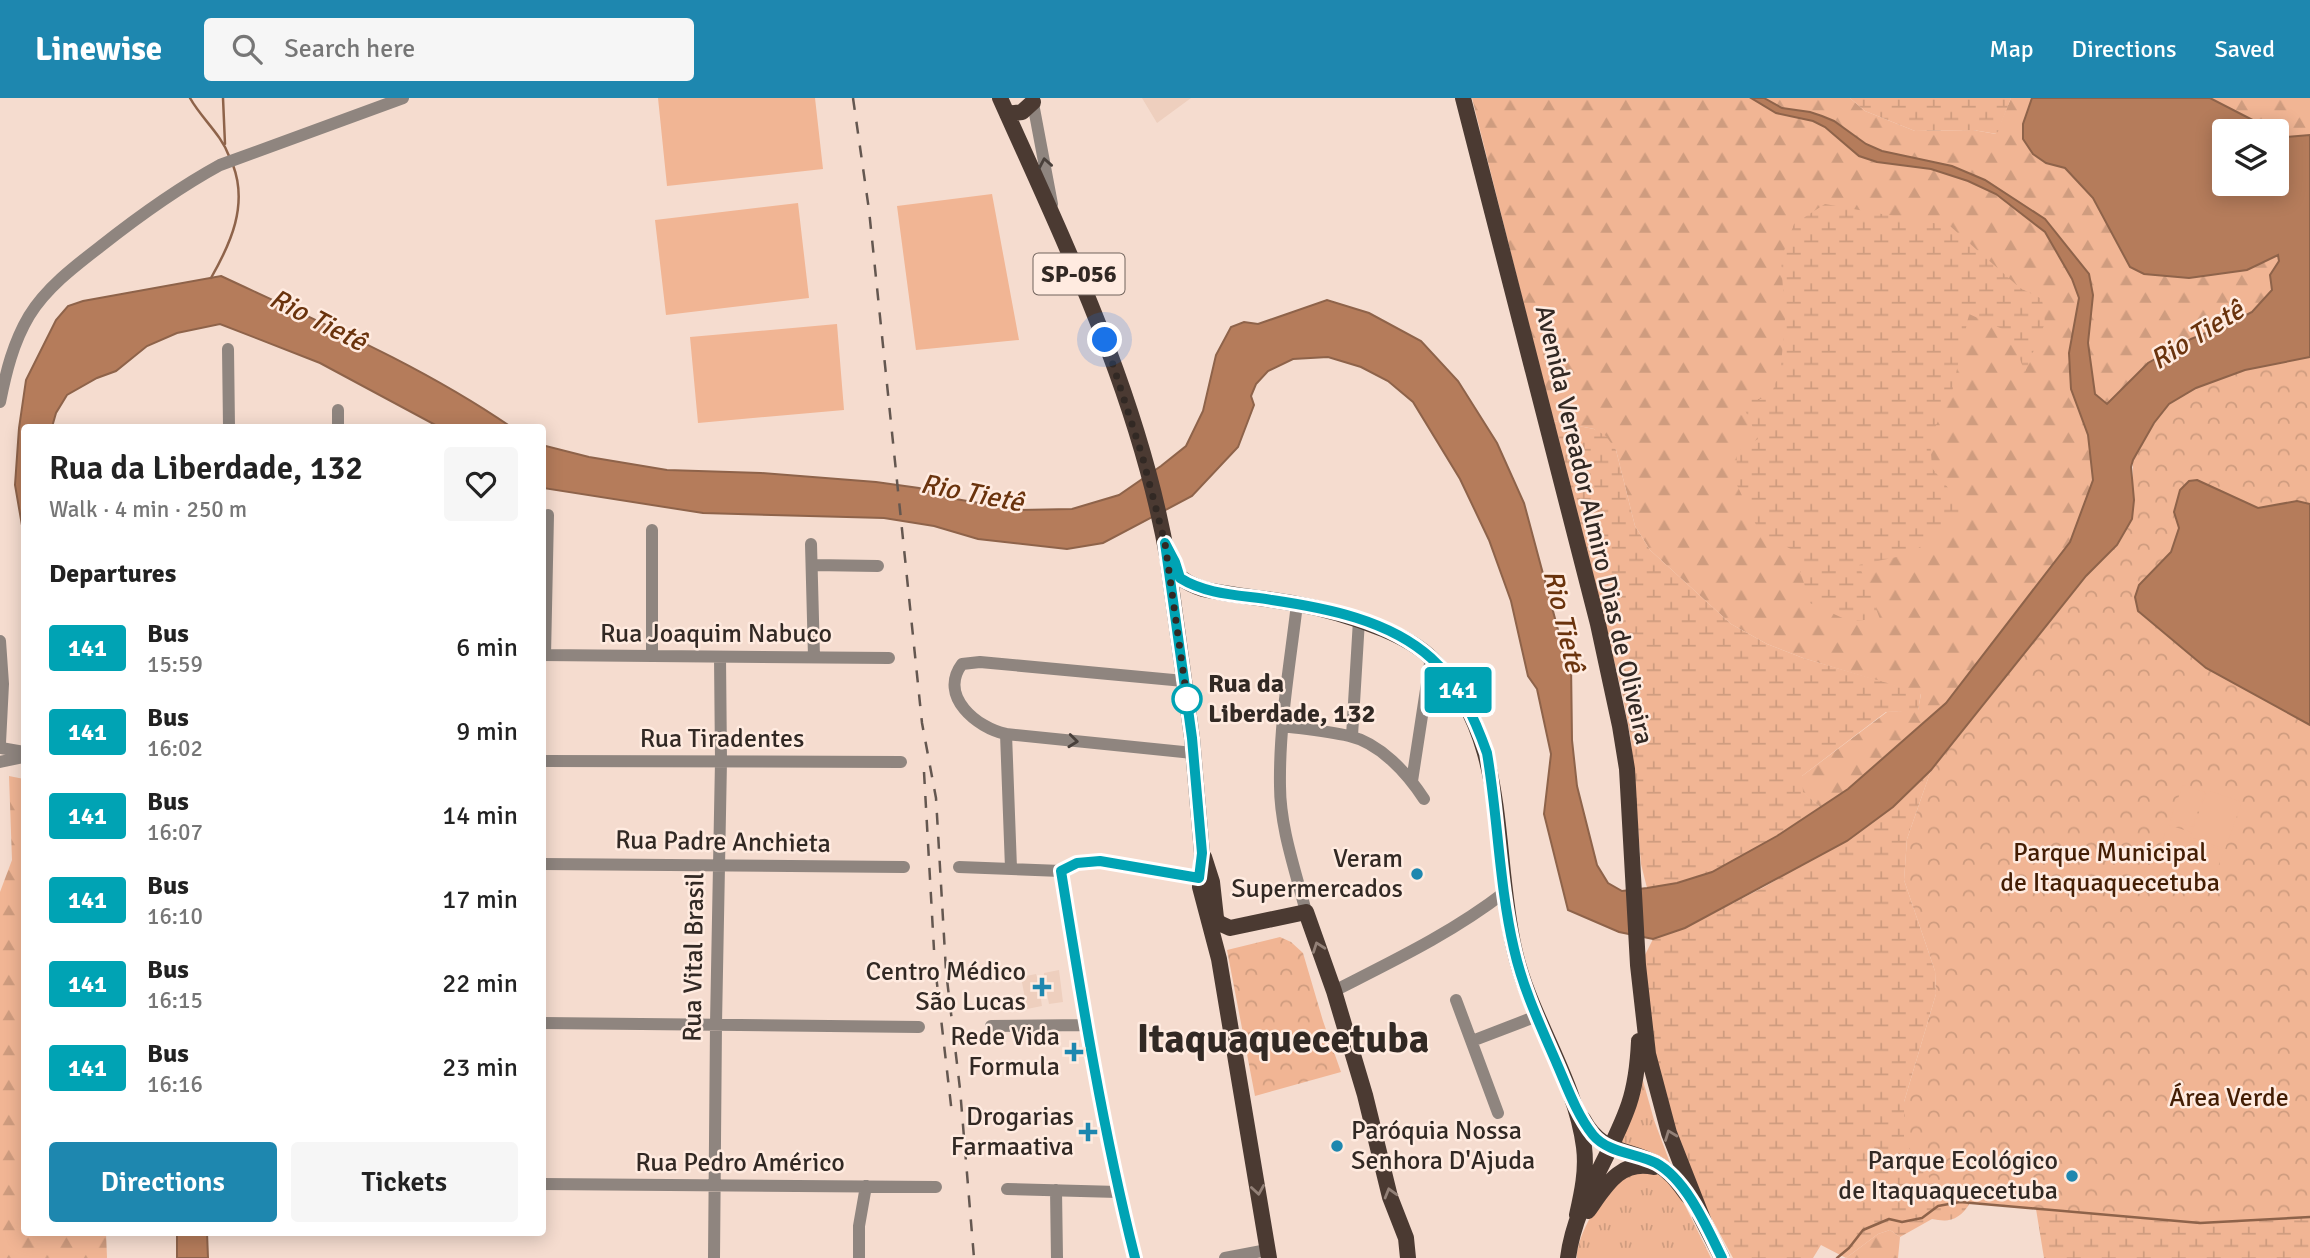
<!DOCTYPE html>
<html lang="en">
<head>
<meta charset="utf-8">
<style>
  :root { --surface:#fff; --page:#f6f6f6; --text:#222; --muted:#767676; --accent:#1e87af }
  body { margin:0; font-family:Signika,sans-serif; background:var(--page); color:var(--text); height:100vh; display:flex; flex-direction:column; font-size:26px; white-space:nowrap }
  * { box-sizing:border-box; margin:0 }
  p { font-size:23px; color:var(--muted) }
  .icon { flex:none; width:38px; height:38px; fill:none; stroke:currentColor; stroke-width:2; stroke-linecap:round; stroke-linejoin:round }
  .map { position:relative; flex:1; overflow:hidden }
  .details { position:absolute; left:21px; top:326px; width:525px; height:812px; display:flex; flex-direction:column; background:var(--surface); border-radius:7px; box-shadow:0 4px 18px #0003 }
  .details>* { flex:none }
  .badge { padding:0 14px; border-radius:5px; font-size:24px; line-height:46px }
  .tools { position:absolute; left:2212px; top:21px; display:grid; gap:14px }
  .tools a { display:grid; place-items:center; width:77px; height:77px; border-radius:7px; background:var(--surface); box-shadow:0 4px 18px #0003; font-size:35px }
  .you { position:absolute; width:35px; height:35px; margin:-18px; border:5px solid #fff; border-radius:50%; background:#1a73e8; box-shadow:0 0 0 10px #1a73e833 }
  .map>.badge { position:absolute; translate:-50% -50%; box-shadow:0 0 0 4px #fff }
  h2 { padding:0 28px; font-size:26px; line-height:63px }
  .round { display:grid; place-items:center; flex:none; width:74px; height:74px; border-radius:7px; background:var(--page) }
  .summary { display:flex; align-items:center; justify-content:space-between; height:119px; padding:0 28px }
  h1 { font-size:33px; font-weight:600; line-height:52px }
  .action { display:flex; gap:14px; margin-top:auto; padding:14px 28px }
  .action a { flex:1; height:80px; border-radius:7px; background:var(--accent); color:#fff; font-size:28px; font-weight:600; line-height:80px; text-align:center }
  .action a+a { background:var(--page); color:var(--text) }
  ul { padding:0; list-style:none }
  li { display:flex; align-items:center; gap:21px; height:84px; padding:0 28px }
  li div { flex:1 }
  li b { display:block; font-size:26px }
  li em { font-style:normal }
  li .badge { min-width:77px; font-weight:700; text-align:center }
  header { display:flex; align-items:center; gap:42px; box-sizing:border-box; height:98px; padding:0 35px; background:var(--accent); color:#fff }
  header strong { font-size:33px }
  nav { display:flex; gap:38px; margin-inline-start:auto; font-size:24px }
  .search { width:490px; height:63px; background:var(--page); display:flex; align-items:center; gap:18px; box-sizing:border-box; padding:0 24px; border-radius:7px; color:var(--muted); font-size:26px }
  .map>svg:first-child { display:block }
</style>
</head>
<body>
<header>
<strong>Linewise</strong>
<div class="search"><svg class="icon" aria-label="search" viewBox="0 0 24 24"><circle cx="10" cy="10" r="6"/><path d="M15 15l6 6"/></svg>Search here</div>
<nav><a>Map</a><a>Directions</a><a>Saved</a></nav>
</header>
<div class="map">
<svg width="2310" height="1160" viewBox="0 0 2310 1160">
  <defs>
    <pattern id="grass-tufts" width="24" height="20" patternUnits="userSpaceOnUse" patternTransform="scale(1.75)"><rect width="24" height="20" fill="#f1b594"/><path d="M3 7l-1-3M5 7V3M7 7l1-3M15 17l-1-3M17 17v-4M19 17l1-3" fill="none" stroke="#cf9c7f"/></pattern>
    <pattern id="forest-firs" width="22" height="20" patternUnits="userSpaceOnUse" patternTransform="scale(1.75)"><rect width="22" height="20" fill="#f1b594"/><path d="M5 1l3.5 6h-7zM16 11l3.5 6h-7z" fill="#cf9c7f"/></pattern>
    <pattern id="wetland-marsh" width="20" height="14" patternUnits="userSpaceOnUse" patternTransform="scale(1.75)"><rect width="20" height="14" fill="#f1b594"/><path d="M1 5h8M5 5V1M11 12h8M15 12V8" fill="none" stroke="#cf9c7f"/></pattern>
    <pattern id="park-crowns" width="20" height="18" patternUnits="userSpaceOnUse" patternTransform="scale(1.75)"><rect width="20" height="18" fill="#f1b594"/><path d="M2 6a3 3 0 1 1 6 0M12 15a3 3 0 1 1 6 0" fill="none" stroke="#cf9c7f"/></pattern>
  </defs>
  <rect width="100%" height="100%" fill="#f5dccf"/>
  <path fill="#eecfbe" d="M1142,0H1191L1157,25Z
    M1059,872L1063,904L1049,906L1047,895H1040L1042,908L1027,911L1021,879L1036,876L1038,883H1044V875Z"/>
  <path fill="url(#grass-tufts)" d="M1640,972L1654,1022L1670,1065L1613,1049Z
    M1654,1071L1677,1091L1711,1160H1577C1575,1140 1605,1089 1621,1078C1629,1073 1644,1073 1654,1071Z"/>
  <path fill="url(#forest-firs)" d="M1472,0H1751L1776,15L1813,23L1825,29L1860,58L1877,64L1931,71L1968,83L1996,96L2045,134L2072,181L2079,200L2069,255L2071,291L2088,337L2093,382L2070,444L1946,605L1848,691L1820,709L1802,694V678L1887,614L1918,612L1921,596L1803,560L1767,546L1731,526L1650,452L1635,428L1616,352L1594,331L1553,323Z
    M1764,0H1850L1865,13L1915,33L1973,32L1996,36L2011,0H2032L2023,26L2033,55L2045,65L2065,70L2093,100L2130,169L2247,172L2278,156L2280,163L2270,177L2273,192L2252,214L2233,224L2191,241L2148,265L2106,307L2095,296L2088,245L2093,197L2045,121L1985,82L1952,68L1882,53L1866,46L1834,23L1810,14L1782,10Z
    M2210,0H2310V37L2285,39Z
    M9,678L24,681V1134H106L107,1160H0V794L12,762Z
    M1890,1132L1900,1139L1898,1160H1846L1878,1136Z"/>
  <path fill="url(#wetland-marsh)" d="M1850,0H2011L1997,36L1973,32L1915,33L1865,13Z
    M1825,106L1950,128L2020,190L2042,201L2045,225L2025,274L2009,234L1969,216L1952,294L1930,340L1932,370L1966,412L1911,456L1859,467L1880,521L1849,523L1810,505L1794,453L1759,433L1736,385L1737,354L1758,341L1740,301H1770L1781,268L1785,221L1781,161L1794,126Z
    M1553,323L1594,331L1606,338L1616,352L1635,428L1650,452L1731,526L1767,546L1803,560L1921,595L1918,613L1886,614L1802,678L1803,694L1820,709L1777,738L1712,774L1677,785L1647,790L1641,766L1631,642L1622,594Z
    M1931,672L1907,741L1904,782L1935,873L1936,896L1904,1004L1933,1085L1970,1105C1960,1121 1950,1125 1932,1121L1900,1139L1890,1132L1878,1136L1846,1160L1821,1147L1813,1160H1733L1706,1110L1688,1070L1653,959L1644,859L1653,841L1685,830L1766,788L1807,763L1893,709Z
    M2036,1111L2200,1125L2310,1119V1160H2044Z"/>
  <path fill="url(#park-crowns)" d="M2310,259V1119L2200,1125L1970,1105L1933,1085L1904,1042V1004L1936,896L1935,873L1904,782L1907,741L1931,672L2086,478L2117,446L2132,421L2133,362L2154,325L2169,306L2196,290L2245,272Z
    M1280,839L1291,844L1303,855L1323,923L1341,974L1255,998L1227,852Z"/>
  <path fill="#f1b594" d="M658,0H815L823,71L667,88Z
    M992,96L1019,242L916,252L897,108Z
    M798,105L809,200L666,217L655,122Z
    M837,226L844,312L698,325L690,239Z
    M2183,687L2205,694L2192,729L2170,722Z
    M2207,692L2242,704L2225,751L2190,739Z
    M2168,727L2191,734L2171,788L2149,780Z
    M2190,741L2224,753L2206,800L2173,788Z"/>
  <path fill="#b57c5b" stroke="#8e634a" stroke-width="2" d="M1751,0H1764L1782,10L1810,14L1822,18L1834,23L1866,46L1882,53L1952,68L1985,82L2045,121L2089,176L2093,197L2088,245L2095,296L2107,306L2148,265L2191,241L2233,224L2252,214L2272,192L2270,177L2279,163L2278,157L2247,172L2189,180L2144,176L2130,169L2093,100L2065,70L2046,65L2033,56L2023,41V26L2032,0H2210L2274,33H2224V86H2277V35L2285,39L2310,37V259L2245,272L2196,290L2169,306L2154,325L2133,362L2131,369L2134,402L2132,421L2117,447L2086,478L1931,672L1893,709L1847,743L1685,830L1653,841L1619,834L1568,812L1544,716L1551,656L1537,591L1528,578L1511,503L1489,442L1460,381L1413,304L1388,283L1361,269L1328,259L1293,261L1268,273L1256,286L1251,298L1254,307L1238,349L1192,398L1103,445L1067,451L978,441L934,428L884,420L703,415L543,390L542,347L589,359L667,372L761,375L876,384L919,390L950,400L1019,412L1072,411L1119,397L1161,368L1186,348L1203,313L1216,257L1231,229L1244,224L1258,226L1327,202L1369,215L1421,243L1458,283L1497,345L1524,405L1564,554L1571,564L1572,642L1577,688L1597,767L1608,785L1622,793L1647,790L1677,785L1712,774L1777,738L1848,691L1946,605L2070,444L2093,382L2088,337L2071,291L2069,255L2079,200L2072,181L2045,134L1996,96L1968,83L1931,71L1877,64L1859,58L1825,29L1813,23L1776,15Z
    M221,178C319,224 421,267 511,329H439L320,265L220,226L177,235L147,248L116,273L97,280L67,297L56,315L52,329H24V439L15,387L19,330L26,282L56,222L68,208L83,203Z
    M2197,382L2258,410L2297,403L2310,406V627L2206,570L2138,513L2135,499L2139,487L2171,454L2179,430L2174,414L2180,392L2189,383Z
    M177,1134H207L208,1160H177Z"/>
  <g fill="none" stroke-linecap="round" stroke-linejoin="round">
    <path stroke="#8e634a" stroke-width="2.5" d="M190,0C201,20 221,36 229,58
      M223,0L225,46
      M211,180C231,145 248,107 233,67
      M1837,1160L1849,1150L1863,1132L1889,1121L1902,1124L1922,1120L1938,1108L1960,1104L2200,1125L2310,1119"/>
    <path stroke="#8f857f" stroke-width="12" d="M1032,0L1052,106
      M228,251L229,329
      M0,304C6,274 13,245 29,218C46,190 75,168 101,148C139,118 178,90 220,67L403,0
      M338,329V312
      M811,446L814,559
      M813,467L878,468
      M1297,506C1290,566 1279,627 1280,688C1280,730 1296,774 1306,814
      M0,543L3,586L0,645
      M542,557L889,560
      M545,557L548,417
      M652,558V432
      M1283,628C1305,631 1327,633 1349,638C1380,645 1407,675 1424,701
      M1006,636L1193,655
      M1352,638L1359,522
      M1,650L24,654
      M542,663L901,664
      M0,664L24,659
      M1412,683L1431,559
      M542,766L904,769
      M959,769L1061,773L1078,765L1100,763L1199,780
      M1011,770L1006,636C977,630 938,598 962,566L980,564L1184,583
      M1061,773C1082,903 1103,1033 1135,1160
      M1334,893C1393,863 1452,835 1505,794
      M1456,902L1498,1015
      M542,925L919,929
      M991,928L1086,927
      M1472,943L1537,918
      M542,1086L936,1089
      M1007,1091L1118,1094
      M1056,1092L1057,1160
      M714,1160L716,926L721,663L720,559
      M859,1160V1128L866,1088
      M1225,1160L1267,1152"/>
    <path stroke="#4b3a32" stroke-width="16" d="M1000,0C1067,150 1140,300 1168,463C1176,479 1186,485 1203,491C1234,498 1266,500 1297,506C1326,511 1355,520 1383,531C1400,538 1419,548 1432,561C1510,638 1492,752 1514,850C1529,919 1575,979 1584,1049C1587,1072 1582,1095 1577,1117
      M1463,0L1598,526L1620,628L1627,671L1638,867L1648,956L1669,1035L1704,1124
      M1007,16L1022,14L1033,4
      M1168,465L1192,640L1202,755L1200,789L1219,861L1269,1160
      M1204,759L1212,784L1216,820L1219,825L1230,830L1306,814L1334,893L1365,997L1390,1099L1406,1140L1408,1160
      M1583,1021C1602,1057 1628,1049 1657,1066C1671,1074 1679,1086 1688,1098
      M1588,1113C1605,1089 1620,1061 1654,1069
      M1700,1117L1722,1160
      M1568,1160C1575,1104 1611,1059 1629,1006C1636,985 1638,965 1639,943"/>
    <path stroke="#645750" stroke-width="2.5" stroke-dasharray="12 12" stroke-linecap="butt" d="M853,0L869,112L922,625L936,700L946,873L960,991L974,1160
      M924,674L934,852
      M936,877L952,1016"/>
  </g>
  <defs><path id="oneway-chevron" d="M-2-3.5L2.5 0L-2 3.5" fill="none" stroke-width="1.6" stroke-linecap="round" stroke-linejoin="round" transform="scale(1.75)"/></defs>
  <g stroke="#49403b">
    <use href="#oneway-chevron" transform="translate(1045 65) rotate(-100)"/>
    <use href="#oneway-chevron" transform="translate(1073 643) rotate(6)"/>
  </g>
  <g stroke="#938178">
    <use href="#oneway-chevron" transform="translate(1318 849) rotate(-110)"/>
    <use href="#oneway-chevron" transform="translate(1670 1037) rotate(-111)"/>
    <use href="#oneway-chevron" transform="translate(1258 1092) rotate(81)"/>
    <use href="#oneway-chevron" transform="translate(1390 1095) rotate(-106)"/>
  </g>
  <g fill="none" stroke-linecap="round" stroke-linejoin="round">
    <g stroke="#fff" stroke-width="16">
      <path id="line" d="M1135,1160C1103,1033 1082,903 1061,773L1077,765L1100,763L1199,780L1202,755L1192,640L1165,445L1175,464L1180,480C1207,497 1241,497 1272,502C1326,510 1389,522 1431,560C1459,585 1475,621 1487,655C1498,720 1499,787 1514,851C1523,891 1541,929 1557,966C1567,989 1577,1017 1593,1037C1608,1055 1636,1055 1656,1065C1687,1082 1707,1130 1722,1160"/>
    </g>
    <use href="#line" stroke="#00a3b4" stroke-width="10"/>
    <path stroke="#322924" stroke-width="7" stroke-dasharray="0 12.6" d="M1105,242L1142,357L1165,445L1187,601"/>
  </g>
  <circle fill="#fff" stroke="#00a3b4" stroke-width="3.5" cx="1187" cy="601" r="14"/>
  <g fill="#1e87af" stroke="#ffebe0" stroke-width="2.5">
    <circle cx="1417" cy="776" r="7"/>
    <path d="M1038.5 878.5h7v7h7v7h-7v7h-7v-7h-7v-7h7z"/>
    <path d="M1070.5 943.5h7v7h7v7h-7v7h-7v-7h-7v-7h7z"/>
    <path d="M1084.5 1023.5h7v7h7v7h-7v7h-7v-7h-7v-7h7z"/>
    <circle cx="1337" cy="1048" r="7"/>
    <circle cx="2072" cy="1078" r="7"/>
  </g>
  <g text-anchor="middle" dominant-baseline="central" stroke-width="5" stroke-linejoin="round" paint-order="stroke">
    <rect fill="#ffebe0" stroke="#70635c" stroke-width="2" x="1033.5" y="155.5" width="91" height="41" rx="5"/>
    <g font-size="24" font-weight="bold" fill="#322924">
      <text x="1079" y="176">SP-056</text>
    </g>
    <g font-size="26" fill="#322924" stroke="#ffebe0">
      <text transform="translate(1594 427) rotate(77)">Avenida Vereador Almiro Dias de Oliveira</text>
      <text x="716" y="536">Rua Joaquim Nabuco</text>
      <text x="722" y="641">Rua Tiradentes</text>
      <text transform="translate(723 744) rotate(1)">Rua Padre Anchieta</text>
      <text transform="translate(694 859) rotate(-89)">Rua Vital Brasil</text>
      <text x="740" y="1065">Rua Pedro Américo</text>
    </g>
    <g font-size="26" font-weight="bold" fill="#322924" stroke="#ffebe0" text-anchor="start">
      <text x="1208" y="586">Rua da<tspan x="1208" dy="30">Liberdade, 132</tspan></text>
    </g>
    <g font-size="26" fill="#431d03" stroke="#ffebe0">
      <text x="2110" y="755">Parque Municipal<tspan x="2110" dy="30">de Itaquaquecetuba</tspan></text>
      <text x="2229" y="1000">Área Verde</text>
    </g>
    <g font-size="26" fill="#322924" stroke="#ffebe0" text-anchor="end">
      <text x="1403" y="761">Veram<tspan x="1403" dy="30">Supermercados</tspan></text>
      <text x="1026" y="874">Centro Médico<tspan x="1026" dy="30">São Lucas</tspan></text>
      <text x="1060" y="939">Rede Vida<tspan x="1060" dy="30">Formula</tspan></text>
      <text x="1074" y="1019">Drogarias<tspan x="1074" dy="30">Farmaativa</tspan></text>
      <text x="1351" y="1033" text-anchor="start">Paróquia Nossa<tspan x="1351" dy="30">Senhora D'Ajuda</tspan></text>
      <text x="2058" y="1063">Parque Ecológico<tspan x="2058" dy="30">de Itaquaquecetuba</tspan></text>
    </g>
    <g font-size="28" font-style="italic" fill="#6a330d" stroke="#ffebe0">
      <text transform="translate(318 222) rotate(27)">Rio Tietê</text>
      <text transform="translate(2197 237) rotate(-32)">Rio Tietê</text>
      <text transform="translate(972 395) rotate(11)">Rio Tietê</text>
      <text transform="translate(1564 523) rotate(77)">Rio Tietê</text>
    </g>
    <g font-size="40" font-weight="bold" fill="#322924" stroke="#ffebe0">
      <text x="1283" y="941">Itaquaquecetuba</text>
    </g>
  </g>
</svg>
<div class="tools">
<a><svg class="icon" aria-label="layers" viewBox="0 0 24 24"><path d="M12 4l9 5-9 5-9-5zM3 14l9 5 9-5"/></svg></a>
</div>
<div class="you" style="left:1105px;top:242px"></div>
<b class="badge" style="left:1458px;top:592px;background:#00a3b4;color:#fff">141</b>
<section class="details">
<div class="summary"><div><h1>Rua da Liberdade, 132</h1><p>Walk · 4 min · 250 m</p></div><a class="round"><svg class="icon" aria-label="heart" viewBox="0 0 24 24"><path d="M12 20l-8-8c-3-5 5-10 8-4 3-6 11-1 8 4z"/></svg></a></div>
<h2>Departures</h2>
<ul>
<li><span class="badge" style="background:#00a3b4;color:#fff">141</span><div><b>Bus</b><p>15:59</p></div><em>6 min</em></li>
<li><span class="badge" style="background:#00a3b4;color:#fff">141</span><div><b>Bus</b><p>16:02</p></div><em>9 min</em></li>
<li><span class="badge" style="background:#00a3b4;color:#fff">141</span><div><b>Bus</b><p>16:07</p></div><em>14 min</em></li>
<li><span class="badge" style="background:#00a3b4;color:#fff">141</span><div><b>Bus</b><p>16:10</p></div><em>17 min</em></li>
<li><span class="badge" style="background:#00a3b4;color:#fff">141</span><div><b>Bus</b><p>16:15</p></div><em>22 min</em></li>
<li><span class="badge" style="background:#00a3b4;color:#fff">141</span><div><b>Bus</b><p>16:16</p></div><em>23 min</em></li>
</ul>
<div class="action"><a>Directions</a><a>Tickets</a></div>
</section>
</div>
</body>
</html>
